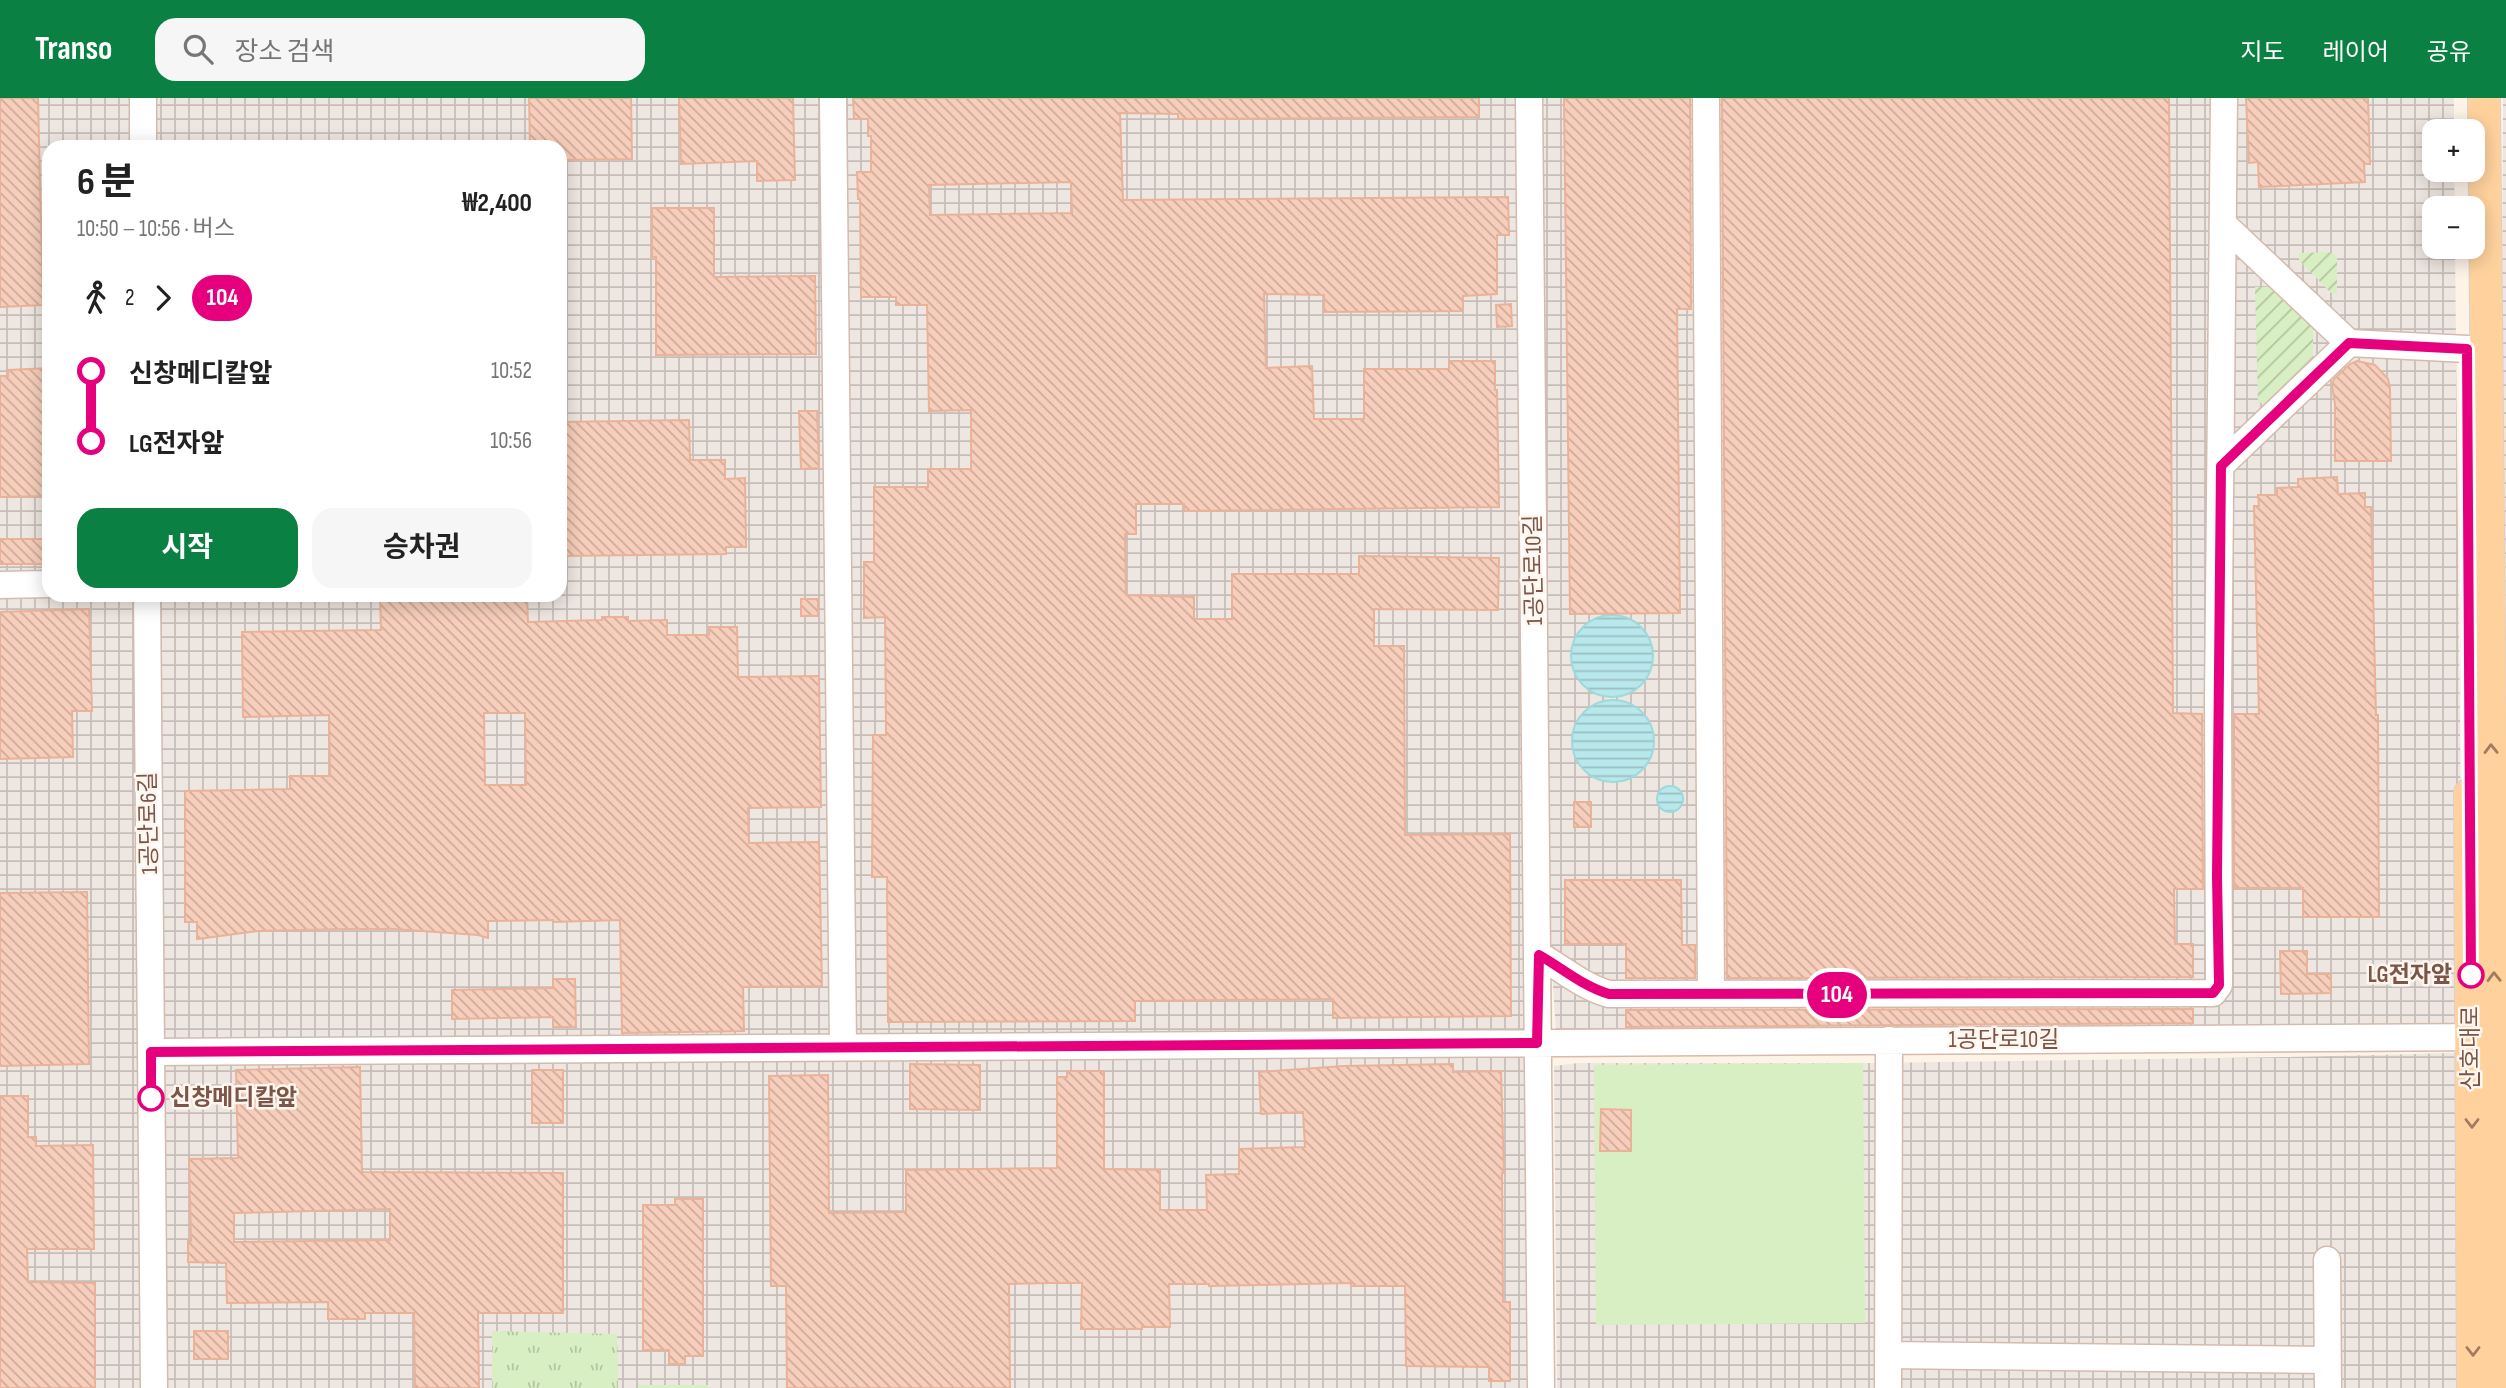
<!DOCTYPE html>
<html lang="ko">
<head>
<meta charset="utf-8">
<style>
  :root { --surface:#fff; --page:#f6f6f6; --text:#222; --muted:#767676; --accent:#0b8043 }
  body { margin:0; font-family:"Sofia Sans Condensed","Noto Sans KR",sans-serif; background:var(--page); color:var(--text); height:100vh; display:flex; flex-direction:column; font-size:26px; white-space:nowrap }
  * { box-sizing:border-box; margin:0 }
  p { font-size:23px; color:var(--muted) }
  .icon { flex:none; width:38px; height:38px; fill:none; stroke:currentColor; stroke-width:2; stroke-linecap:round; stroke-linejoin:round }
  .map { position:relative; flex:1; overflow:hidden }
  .side { position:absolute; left:42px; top:42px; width:525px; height:462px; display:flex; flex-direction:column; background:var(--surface); border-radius:21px; box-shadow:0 4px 18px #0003 }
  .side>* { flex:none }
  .badge { padding:0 14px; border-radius:23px; font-size:24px; line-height:46px }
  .buttons { position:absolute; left:2422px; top:21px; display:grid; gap:14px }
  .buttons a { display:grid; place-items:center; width:63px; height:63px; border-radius:14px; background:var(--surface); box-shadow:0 4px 18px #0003; font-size:35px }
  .map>.badge { position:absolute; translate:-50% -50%; box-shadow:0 0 0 4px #fff }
  .legs { display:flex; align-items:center; gap:10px; height:77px; padding:0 35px; font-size:23px }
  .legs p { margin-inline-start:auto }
  .head { display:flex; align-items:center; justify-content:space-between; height:119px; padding:0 35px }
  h1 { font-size:38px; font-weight:700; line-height:52px }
  .primary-button { display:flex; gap:14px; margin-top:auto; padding:14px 35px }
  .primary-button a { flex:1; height:80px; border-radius:21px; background:var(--accent); color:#fff; font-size:28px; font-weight:700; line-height:80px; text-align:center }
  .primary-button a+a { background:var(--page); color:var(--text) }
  ul { padding:0 35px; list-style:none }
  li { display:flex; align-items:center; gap:24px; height:70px; font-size:26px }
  li i { display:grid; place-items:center; width:10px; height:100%; margin:0 9px; background:currentColor }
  li i::after { content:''; width:18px; height:18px; margin:-9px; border:5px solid; border-radius:50%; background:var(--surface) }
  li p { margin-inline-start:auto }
  li:first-child i { background:linear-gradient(#0000 50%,currentColor 0) }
  li:last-child i { background:linear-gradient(currentColor 50%,#0000 0) }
  header { display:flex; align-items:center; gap:42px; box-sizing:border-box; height:98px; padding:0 35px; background:var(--accent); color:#fff }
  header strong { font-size:33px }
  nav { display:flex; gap:38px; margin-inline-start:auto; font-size:24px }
  .search { width:490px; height:63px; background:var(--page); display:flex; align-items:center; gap:18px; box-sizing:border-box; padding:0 24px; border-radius:21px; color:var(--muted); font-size:26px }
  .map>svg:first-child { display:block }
</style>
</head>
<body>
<header>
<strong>Transo</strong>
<div class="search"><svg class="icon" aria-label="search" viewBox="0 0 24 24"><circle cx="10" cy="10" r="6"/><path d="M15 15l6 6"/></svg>장소 검색</div>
<nav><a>지도</a><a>레이어</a><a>공유</a></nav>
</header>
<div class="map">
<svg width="2506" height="1290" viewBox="0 0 2506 1290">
  <defs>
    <pattern id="industrial-grid" width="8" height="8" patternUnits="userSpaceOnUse" patternTransform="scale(1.75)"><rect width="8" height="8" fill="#eee6e0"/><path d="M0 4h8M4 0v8" fill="none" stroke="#c6bdb8"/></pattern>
    <pattern id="grass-tufts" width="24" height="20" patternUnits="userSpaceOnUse" patternTransform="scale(1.75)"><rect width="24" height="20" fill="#d8eec3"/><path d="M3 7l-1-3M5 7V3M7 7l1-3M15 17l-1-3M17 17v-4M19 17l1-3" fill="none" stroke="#b4c4a0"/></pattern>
    <pattern id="garden-furrows" width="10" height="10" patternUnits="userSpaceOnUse" patternTransform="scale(1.75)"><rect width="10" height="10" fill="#d8eec3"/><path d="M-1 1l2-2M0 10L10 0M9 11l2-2" fill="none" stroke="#b4c4a0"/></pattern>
    <pattern id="water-rules" width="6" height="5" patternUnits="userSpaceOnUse" patternTransform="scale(1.75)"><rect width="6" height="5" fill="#b8e8eb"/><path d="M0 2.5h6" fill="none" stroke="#9bbfc0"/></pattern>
    <pattern id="building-back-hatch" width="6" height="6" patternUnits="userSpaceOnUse" patternTransform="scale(1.75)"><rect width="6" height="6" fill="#f7cebb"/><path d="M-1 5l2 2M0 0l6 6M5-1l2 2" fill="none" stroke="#cdaa9a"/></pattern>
  </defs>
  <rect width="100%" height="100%" fill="#fef3e7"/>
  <path fill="url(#industrial-grid)" fill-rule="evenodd" d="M0,0H1529L1541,1290H0ZM49,49H560V497H49Z
    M1541,0H2454V33H2434V72H2454L2455,110H2434V149H2455L2463,934H1556L1551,855Z
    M2503,0H2506V532L2502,239Z
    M2456,955L2459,1290H1557L1554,968L1578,965H1877L2290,959Z"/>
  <path fill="url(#grass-tufts)" d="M492,1233L617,1236L618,1290H492Z"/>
  <path fill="url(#garden-furrows)" d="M2332,154L2337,160V196L2331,195L2299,162V155Z
    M2255,189H2271L2313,227V266L2277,305H2258Z"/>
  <path fill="#d8eec3" d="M1863,965L1865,1225L1596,1227L1594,967Z
    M638,1287H708V1290H638Z"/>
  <path fill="url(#water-rules)" stroke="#9dd9dd" stroke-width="2" d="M1571 558a41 41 0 1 1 82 0a41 41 0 1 1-82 0Z
    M1572 643a41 41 0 1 1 82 0a41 41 0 1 1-82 0Z
    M1657 701a13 13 0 1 1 26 0a13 13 0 1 1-26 0Z"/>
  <path fill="url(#building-back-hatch)" stroke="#ebb29a" stroke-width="2" fill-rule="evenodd" d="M0,0H38L43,207L0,209Z
    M529,0H631L632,61L560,62V49H530Z
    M679,0H793L795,82L757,83V63L681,66Z
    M853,0H1479V19L1178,21V16L1120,15L1123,102L1508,99L1509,137H1497V196L1463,198V213L1324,214V197L1264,196L1266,270L1312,268L1314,321H1364V271H1449V263H1495V292H1497L1499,409L1184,413V406H1136V436H1125L1126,497L1194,499V521H1232V476H1359V458L1499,460L1498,512L1374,511V548H1404L1405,737L1510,736L1511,918L1333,920V901L1135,903V923L888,924L887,779H872L873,637H886L885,519L864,520V464H874V389H928V371H971V312L929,313L927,207H896V199H861L860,101H858L857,74H871V38H868V21H854ZM1071,84L1072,115L930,117L929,87Z
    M1564,0H1690L1691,211H1677L1680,515L1570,516Z
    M1722,0H2169L2173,615L2202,616L2203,791H2174L2175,846H2193V879L1727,880Z
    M2246,0H2368L2370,66H2364L2365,84L2259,89L2258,64L2249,65Z
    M652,110H714V179L815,178L816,256L656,257V159H652Z
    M1511,206L1512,228L1497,229L1496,207Z
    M2357,263L2375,267L2388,281L2390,290L2391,363H2335V306L2332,287L2334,281L2350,266Z
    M49,270V398L0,399V278H8V272Z
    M799,313H817L819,370L801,371Z
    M689,322L690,362H725V381L745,380L746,449H726V456L560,458V324Z
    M2337,379L2338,396L2365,395V409H2371L2376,617H2378L2379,819H2303V790H2234V616H2259L2254,408H2259L2258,397H2277V390L2298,389V381Z
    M0,441H49V466H0Z
    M380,497H527L528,524L602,522V519H628V523L667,522V537H709V529H737L738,579L819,578L821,709L748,710L749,745L819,744L822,888L743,889L744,933L622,935L620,822L553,824V822L488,823V840L478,837L394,831H346L258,833L197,841V824H185V693L290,691V678H330L329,617L243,619L242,534L381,532ZM484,615H525L526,687H485Z
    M801,501H818V518H801Z
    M89,511L92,613H72L73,659L0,661V514Z
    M1574,704H1591V729H1574Z
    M1565,782H1681L1682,847H1695V880H1626V846H1565Z
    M87,794L89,966L0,968V795Z
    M2280,853H2307V876H2331V895L2281,896Z
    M553,881H575L576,929H553V919L452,921V892L553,890Z
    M2193,911V925L1626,929V912Z
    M910,966L980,967V1012L910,1011Z
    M1453,966V974L1501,973L1504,1075H1502L1503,1204H1510V1283H1489V1269L1406,1268L1405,1188H1351V1185L1209,1188V1186H1169L1170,1229H1142V1231H1081L1082,1185H1050L1009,1186L1010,1290H787L786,1188H771L769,978L828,977L829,1115L906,1114V1072L1057,1070V979H1067V973H1104V1071L1160,1072V1112H1207L1206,1077L1239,1076V1051L1305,1049L1303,1014L1261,1016L1259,974L1344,968Z
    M360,969L362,1074L563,1075V1215H478L479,1290H415L414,1215H365V1221H328V1204L227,1205L226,1165L188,1164V1143H191L189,1061L238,1060L236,972ZM390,1111V1142L234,1144V1115Z
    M532,972H563V1025H532Z
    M0,998H28V1039H36V1048L93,1047L94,1151H27L28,1184L95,1185V1290H0Z
    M1601,1011L1631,1012V1053H1600Z
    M675,1101H703V1258H685V1266H669V1252H643V1107H675Z
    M194,1233H228V1261H194Z"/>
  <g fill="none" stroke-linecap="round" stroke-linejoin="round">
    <g stroke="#d4bbad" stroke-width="29">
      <path id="minor" d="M143,0V49
        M833,0L843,949
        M1529,0L1541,1290
        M1706,0L1711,896
        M2224,127L2349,245L2487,252
        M2221,367L2349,245
        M0,487L49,486
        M147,497L154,1290
        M1539,857C1562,871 1584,889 1609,896L2213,895L2219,887L2218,602L2224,0
        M151,954L2491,939
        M2327,1162L2328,1290
        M1888,1257L2328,1262
        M1888,1290L1889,942"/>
    </g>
    <g stroke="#dad0cc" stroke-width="34">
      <path id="major" d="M2484,0L2496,1290
        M2470,696L2473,1290"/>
    </g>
    <use href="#minor" stroke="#fff" stroke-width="26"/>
    <use href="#major" stroke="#ffd29d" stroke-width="32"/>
  </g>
  <defs><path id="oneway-chevron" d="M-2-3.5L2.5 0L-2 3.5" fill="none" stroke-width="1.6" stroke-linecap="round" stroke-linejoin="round" transform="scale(1.75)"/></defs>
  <g stroke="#a37b62">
    <use href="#oneway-chevron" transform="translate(2491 651) rotate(-91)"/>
    <use href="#oneway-chevron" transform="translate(2494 879) rotate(-91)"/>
    <use href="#oneway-chevron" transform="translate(2472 1025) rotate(90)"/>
    <use href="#oneway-chevron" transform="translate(2473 1253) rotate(90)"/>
  </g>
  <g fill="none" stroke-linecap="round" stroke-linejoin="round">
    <g stroke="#fff" stroke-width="16">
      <path id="line-1" d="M151,1000V954L1537,945L1539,857C1562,870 1584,889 1609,896L2213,895L2219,887L2217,779L2221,368L2349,245L2467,251L2471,877"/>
    </g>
    <use href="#line-1" stroke="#e6007e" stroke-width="10"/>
  </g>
  <g fill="#fff" stroke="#e6007e" stroke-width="3.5">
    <circle cx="2471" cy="877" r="12"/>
    <circle cx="151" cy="1000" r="12"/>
  </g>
  <g text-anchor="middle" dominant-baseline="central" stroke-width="5" stroke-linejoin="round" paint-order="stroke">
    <g font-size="23" fill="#7b5648" stroke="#fff7ef">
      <text transform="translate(1534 472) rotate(-91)">1공단로10길</text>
      <text transform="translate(149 725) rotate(-91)">1공단로6길</text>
      <text x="2004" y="942">1공단로10길</text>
      <text transform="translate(2471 950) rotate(-90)">산호대로</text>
    </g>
    <g font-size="23" font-weight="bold" fill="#7b5648" stroke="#fff7ef" text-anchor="end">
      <text x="2452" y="877">LG전자앞</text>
      <text x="170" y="1000" text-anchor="start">신창메디칼앞</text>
    </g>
  </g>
</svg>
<div class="buttons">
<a>+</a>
<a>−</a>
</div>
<b class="badge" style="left:1837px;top:897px;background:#e6007e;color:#fff">104</b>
<section class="side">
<div class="head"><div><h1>6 분</h1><p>10:50 – 10:56 · 버스</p></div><b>₩2,400</b></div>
<div class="legs"><svg class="icon" aria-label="walk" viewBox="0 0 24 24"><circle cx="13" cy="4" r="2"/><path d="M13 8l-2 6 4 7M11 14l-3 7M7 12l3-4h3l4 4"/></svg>2<svg class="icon" aria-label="forward" viewBox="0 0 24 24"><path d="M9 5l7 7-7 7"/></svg><b class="badge" style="background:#e6007e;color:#fff">104</b></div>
<ul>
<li><i style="color:#e6007e"></i><b>신창메디칼앞</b><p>10:52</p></li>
<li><i style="color:#e6007e"></i><b>LG전자앞</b><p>10:56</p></li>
</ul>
<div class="primary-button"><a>시작</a><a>승차권</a></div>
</section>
</div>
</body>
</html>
